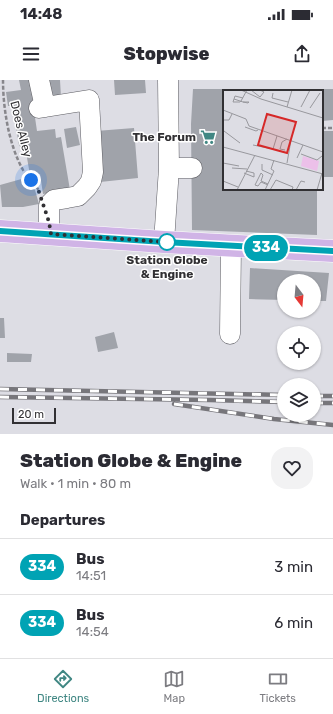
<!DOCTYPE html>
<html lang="en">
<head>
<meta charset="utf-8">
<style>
  :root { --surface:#fff; --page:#f2f2f3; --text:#2b2b33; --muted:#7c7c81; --line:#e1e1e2; --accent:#408783 }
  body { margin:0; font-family:Rubik,sans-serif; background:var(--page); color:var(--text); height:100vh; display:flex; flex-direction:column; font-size:15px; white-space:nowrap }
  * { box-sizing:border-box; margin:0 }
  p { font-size:13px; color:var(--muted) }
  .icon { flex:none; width:22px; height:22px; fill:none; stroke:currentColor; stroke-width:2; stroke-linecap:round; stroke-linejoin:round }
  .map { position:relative; height:354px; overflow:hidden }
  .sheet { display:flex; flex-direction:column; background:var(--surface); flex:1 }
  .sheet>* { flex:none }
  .badge { padding:0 8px; border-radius:13px; font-size:14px; line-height:26px }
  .needle { width:26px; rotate:164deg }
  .buttons { position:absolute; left:277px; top:194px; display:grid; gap:8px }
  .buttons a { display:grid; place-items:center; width:44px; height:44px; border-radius:50%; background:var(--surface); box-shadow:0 1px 3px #0004; font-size:20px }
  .scale { position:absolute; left:12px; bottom:10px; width:44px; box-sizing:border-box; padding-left:4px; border:2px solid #313033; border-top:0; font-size:11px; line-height:14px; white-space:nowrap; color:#313033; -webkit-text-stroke:3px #fff; paint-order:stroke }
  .you { position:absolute; width:20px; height:20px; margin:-10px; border:3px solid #fff; border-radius:50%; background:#1a73e8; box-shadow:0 0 0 6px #1a73e833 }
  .map>.badge { position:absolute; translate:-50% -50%; box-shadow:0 0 0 2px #fff }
  h2 { padding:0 20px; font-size:15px; line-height:36px }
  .round { display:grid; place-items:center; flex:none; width:42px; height:42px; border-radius:16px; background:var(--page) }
  .headline { display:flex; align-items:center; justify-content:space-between; height:68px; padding:0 20px }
  h1 { font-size:19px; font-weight:800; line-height:30px }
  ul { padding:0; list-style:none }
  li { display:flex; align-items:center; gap:12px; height:56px; padding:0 20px; border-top:1px solid var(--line) }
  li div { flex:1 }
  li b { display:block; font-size:15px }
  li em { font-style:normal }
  li .badge { min-width:44px; font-weight:700; text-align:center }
  .status { display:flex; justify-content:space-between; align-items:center; height:28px; padding:0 20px; background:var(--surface); direction:ltr }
  .status svg { height:11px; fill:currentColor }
  header { display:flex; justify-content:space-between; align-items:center; height:52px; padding:0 20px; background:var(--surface); font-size:18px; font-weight:800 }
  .menu { display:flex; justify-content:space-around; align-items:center; height:56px; border-top:1px solid var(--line); background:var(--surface); font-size:11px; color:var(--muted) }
  .menu a { display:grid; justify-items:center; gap:2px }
  .menu .active { color:var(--accent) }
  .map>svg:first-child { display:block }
</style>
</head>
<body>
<div class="status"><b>14:48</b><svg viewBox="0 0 49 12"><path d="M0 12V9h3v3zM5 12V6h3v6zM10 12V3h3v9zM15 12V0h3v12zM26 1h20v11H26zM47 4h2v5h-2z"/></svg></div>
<header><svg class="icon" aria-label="menu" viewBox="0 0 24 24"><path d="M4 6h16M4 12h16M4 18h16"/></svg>Stopwise<svg class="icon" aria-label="share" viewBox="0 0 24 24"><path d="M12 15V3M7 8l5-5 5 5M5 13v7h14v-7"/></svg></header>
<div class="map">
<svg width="333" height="354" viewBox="0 0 333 354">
  <rect width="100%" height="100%" fill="#dddde4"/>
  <path fill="#a0a3aa" d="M19,0H35L39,23L33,24L37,51L55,49L56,58L61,57L70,110L43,114L40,94L30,95L26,72L23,71L19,65L12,26H8L6,12L21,10Z
    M45,0H60L61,17L47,19Z
    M114,0H145L146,13L115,15Z
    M193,9H333V40L322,41V11H224V109H317V155L192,150L191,44Z
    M76,47L80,65L67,68L64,49Z
    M134,48L138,98L100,102L96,51Z
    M322,51H333V97H322Z
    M25,98L35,110L39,124L23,127H2L0,105Z
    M250,188L329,193L326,221H314V201H284V220L249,219Z
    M0,238H4L5,258H0Z
    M114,252L118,268L98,272L95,257Z
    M7,273L32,274L31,282H7Z"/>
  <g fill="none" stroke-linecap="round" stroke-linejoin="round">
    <g stroke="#5c5c62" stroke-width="21">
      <path id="minor" d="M39,0L45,27
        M39,28L89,20L93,92L91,101L87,107L78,116L67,118L54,120L49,125V142L51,154
        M169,88H192
        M164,162L169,88L168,0
        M230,254L231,166"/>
    </g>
    <g stroke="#fff" stroke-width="23">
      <path id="major" d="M0,151L164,162L333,171"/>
    </g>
    <path stroke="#87868b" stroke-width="2.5" stroke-dasharray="4 2" stroke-linecap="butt" d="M3,0C3,29 9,65 23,90C27,97 33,103 38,109L39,111
      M322,48H333"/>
    <use href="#minor" stroke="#fff" stroke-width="20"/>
    <use href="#major" stroke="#d0b4e6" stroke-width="22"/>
    <g stroke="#77767b" stroke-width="4.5">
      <path id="rail" d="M0,309L284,315
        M314,316H333
        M0,317L210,320L284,322
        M314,323H333
        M174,324L274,339L333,345"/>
    </g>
    <use href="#rail" stroke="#fff" stroke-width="3" stroke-dasharray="9" stroke-linecap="butt"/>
  </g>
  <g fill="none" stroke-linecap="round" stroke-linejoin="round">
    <g stroke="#fff" stroke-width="9">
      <path id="line" d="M0,151L164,162L333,171"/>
    </g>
    <use href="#line" stroke="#00a3b4" stroke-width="6"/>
    <path stroke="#313033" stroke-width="4" stroke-dasharray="0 7.2" d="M31,100L38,109L49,142L51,154L167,162"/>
  </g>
  <defs>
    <g id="supermarket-bare" transform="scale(1.2)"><path d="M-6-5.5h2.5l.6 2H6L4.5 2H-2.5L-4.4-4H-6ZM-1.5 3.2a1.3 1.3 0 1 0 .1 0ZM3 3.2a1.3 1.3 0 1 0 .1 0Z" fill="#408783" stroke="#fff" stroke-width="2.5" paint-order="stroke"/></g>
  </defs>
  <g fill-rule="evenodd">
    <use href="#supermarket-bare" x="208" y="57"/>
  </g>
  <circle fill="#fff" stroke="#00a3b4" stroke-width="2" cx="167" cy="162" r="8"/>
  <g text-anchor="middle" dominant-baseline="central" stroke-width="3" stroke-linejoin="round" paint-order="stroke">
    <g font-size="12" fill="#313033" stroke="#fff">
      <text transform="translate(21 49) rotate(76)">Does Alley</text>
    </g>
    <g font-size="12" font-weight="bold" fill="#313033" stroke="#fff" text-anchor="end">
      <text x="196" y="57">The Forum</text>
    </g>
    <g font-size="12" font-weight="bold" fill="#313033" stroke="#fff">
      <text x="167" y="180">Station Globe<tspan x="167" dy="14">&amp; Engine</tspan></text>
    </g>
  </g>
  <g transform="translate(223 10)">
    <rect width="100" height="100" fill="#dddde4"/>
    <path d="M80,66L96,71L94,81L78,76Z" fill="#ecc0e9"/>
    <path fill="none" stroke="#98989d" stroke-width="1" d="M18,0L38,9L100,28M28,0L37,7L41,2L37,0M50,3L49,8L65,12M20,8L12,6L10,12H17L18,11L24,0M11,9L20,12L25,13L26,12H20M64,17L69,0M78,17L87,0M87,18L97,3M0,20L23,29M23,29L26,36L100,62M0,30H6L9,24M22,37L33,41L35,40M1,41L17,53M30,55L50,59L54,46M0,57L100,84M62,60L57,59L59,52L64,49M78,64L94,70L99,66M74,68L80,55M0,73L16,76M64,73L68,50M39,74V80L50,85M9,78L24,79M21,83L31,87V83L23,81M0,91L15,97M45,95L38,92L35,96L32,95L38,83L40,85L38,91L45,94M14,100L32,65M42,100L51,81L48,79L51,70M47,100L53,90L70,97L69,100M73,100L78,91L82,92M94,100L99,83"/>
    <path fill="#d62828" fill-opacity="0.15" stroke="#d62828" stroke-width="2" d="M44,24L73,32L64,63L35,55Z"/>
    <rect width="100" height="100" fill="none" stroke="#313033" stroke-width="2"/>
  </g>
</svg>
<div class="buttons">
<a><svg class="needle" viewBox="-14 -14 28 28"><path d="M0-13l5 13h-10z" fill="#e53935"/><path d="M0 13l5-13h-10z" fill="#7c7c81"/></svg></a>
<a><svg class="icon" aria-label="locate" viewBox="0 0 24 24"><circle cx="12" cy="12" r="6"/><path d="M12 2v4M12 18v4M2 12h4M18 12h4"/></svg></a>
<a><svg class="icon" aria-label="layers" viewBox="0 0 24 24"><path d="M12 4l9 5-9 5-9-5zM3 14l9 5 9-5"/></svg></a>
</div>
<div class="scale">20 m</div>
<div class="you" style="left:31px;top:100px"></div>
<b class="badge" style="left:266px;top:168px;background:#00a3b4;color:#fff">334</b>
</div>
<section class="sheet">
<div class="headline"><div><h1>Station Globe &amp; Engine</h1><p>Walk · 1 min · 80 m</p></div><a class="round"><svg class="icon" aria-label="heart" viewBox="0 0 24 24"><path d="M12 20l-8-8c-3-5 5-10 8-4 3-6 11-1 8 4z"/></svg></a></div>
<h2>Departures</h2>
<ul>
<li><span class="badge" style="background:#00a3b4;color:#fff">334</span><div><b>Bus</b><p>14:51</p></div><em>3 min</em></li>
<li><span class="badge" style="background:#00a3b4;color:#fff">334</span><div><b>Bus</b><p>14:54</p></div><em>6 min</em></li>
</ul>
</section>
<nav class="menu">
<a class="active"><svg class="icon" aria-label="directions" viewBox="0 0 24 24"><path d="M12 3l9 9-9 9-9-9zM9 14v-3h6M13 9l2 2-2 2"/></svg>Directions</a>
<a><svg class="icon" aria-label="map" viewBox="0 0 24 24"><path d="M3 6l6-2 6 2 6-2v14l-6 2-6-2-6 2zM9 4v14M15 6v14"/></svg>Map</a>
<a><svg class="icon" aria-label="tickets" viewBox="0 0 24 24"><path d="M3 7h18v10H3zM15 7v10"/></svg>Tickets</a>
</nav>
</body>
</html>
